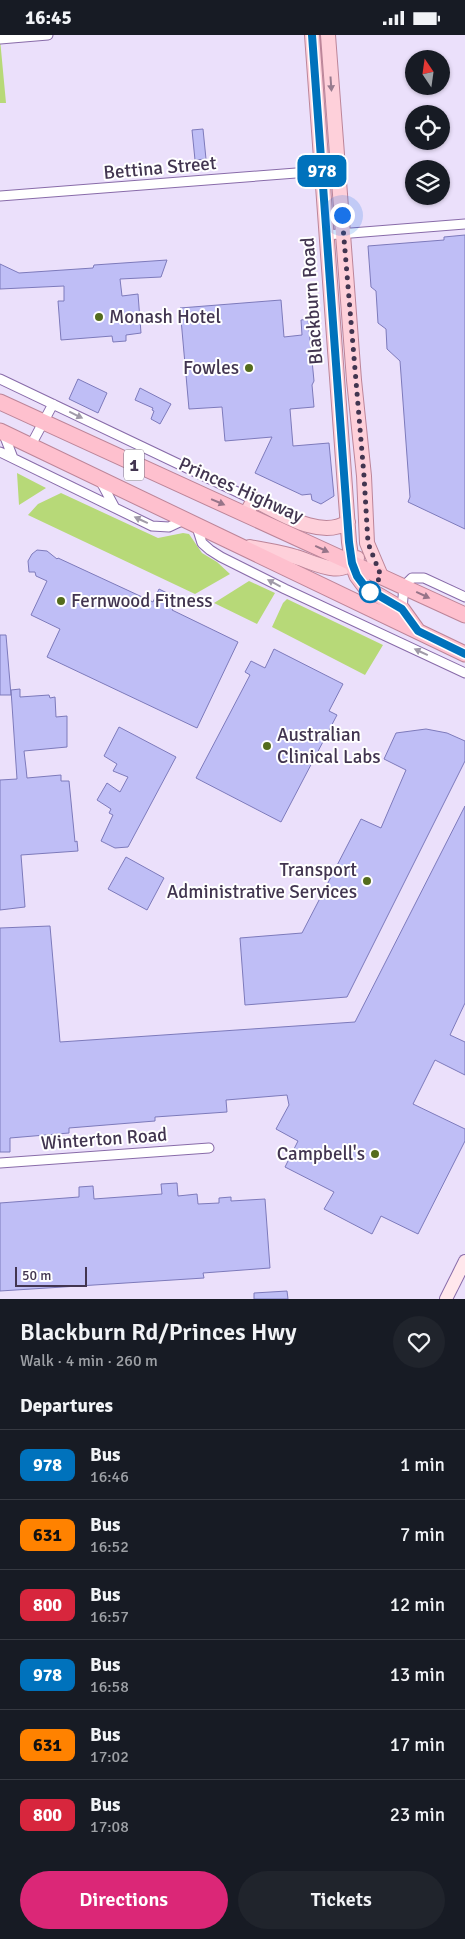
<!DOCTYPE html>
<html lang="en">
<head>
<meta charset="utf-8">
<style>
  :root { --surface:#171b24; --page:#20242c; --text:#f1f3f6; --muted:#9ea1a6; --line:#363941; --accent:#db2777 }
  body { margin:0; font-family:Signika,sans-serif; background:var(--page); color:var(--text); height:100vh; display:flex; flex-direction:column; font-size:19px; white-space:nowrap }
  * { box-sizing:border-box; margin:0 }
  p { font-size:16px; color:var(--muted) }
  .icon { flex:none; width:28px; height:28px; fill:none; stroke:currentColor; stroke-width:2; stroke-linecap:round; stroke-linejoin:round }
  .map { position:relative; height:1264px; overflow:hidden }
  .panel { display:flex; flex-direction:column; background:var(--surface); flex:1 }
  .panel>* { flex:none }
  .badge { padding:0 10px; border-radius:8px; font-size:18px; line-height:32px }
  .needle { width:32px; rotate:347deg }
  .fabs { position:absolute; left:405px; top:15px; display:grid; gap:10px }
  .fabs a { display:grid; place-items:center; width:45px; height:45px; border-radius:50%; background:var(--surface); box-shadow:0 1px 4px #0004; font-size:25px }
  .scale { position:absolute; left:15px; bottom:12px; width:72px; box-sizing:border-box; padding-left:5px; border:2px solid #423550; border-top:0; font-size:14px; line-height:18px; white-space:nowrap; color:#423550; -webkit-text-stroke:4px #fff; paint-order:stroke }
  .you { position:absolute; width:25px; height:25px; margin:-12px; border:4px solid #fff; border-radius:50%; background:#1a73e8; box-shadow:0 0 0 8px #1a73e833 }
  .map>.badge { position:absolute; translate:-50% -50%; box-shadow:0 0 0 2px #fff }
  h2 { padding:0 20px; font-size:19px; line-height:45px }
  .round { display:grid; place-items:center; flex:none; width:52px; height:52px; border-radius:26px; background:var(--page) }
  .headline { display:flex; align-items:center; justify-content:space-between; height:85px; padding:0 20px }
  h1 { font-size:24px; font-weight:600; line-height:38px }
  .cta { display:flex; gap:10px; margin-top:auto; padding:10px 20px }
  .cta a { flex:1; height:58px; border-radius:30px; background:var(--accent); color:#fff; font-size:20px; font-weight:600; line-height:58px; text-align:center }
  .cta a+a { background:var(--page); color:var(--text) }
  ul { padding:0; list-style:none }
  li { display:flex; align-items:center; gap:15px; height:70px; padding:0 20px; border-top:1px solid var(--line) }
  li div { flex:1 }
  li b { display:block; font-size:19px }
  li em { font-style:normal }
  li .badge { min-width:55px; font-weight:700; text-align:center }
  .status { display:flex; justify-content:space-between; align-items:center; height:35px; padding:0 25px; background:var(--surface); direction:ltr }
  .status svg { height:14px; fill:currentColor }
  .map>svg:first-child { display:block }
</style>
</head>
<body>
<div class="status"><b>16:45</b><svg viewBox="0 0 49 12"><path d="M0 12V9h3v3zM5 12V6h3v6zM10 12V3h3v9zM15 12V0h3v12zM26 1h20v11H26zM47 4h2v5h-2z"/></svg></div>
<div class="map">
<svg width="465" height="1264" viewBox="0 0 465 1264">
  <rect width="100%" height="100%" fill="#ebe0fb"/>
  <path fill="#b7d978" d="M0,4L6,68H0Z
    M17,438L46,453L19,470Z
    M61,458L158,503L183,498L189,499L202,518L217,527L230,539L195,559L28,480L38,469Z
    M249,546L275,558L257,589L214,568Z
    M287,564L383,610L365,640L272,592L283,568Z"/>
  <path fill="#bfbef6" stroke="#7d7abb" d="M203,94L206,124L195,125L192,95Z
    M465,200V494L408,467L410,462L400,326L387,314L386,294L378,288L376,256L371,252L368,211L444,205V202Z
    M167,225L161,242L120,244L122,261L138,259L141,298L126,300V306L113,307L112,301L61,305L58,266H64V251L0,254V229L19,238L93,233L94,230Z
    M281,265L284,302L302,300L301,285L308,284L314,346L312,350L314,372L290,374L293,411L329,408L334,461L321,469L312,465L311,459L302,460L255,438L272,402L225,406L222,372L189,374L180,273Z
    M78,344L107,358L98,378L69,364Z
    M140,353L171,369L160,389L151,384L154,376L152,375L153,373L135,365Z
    M37,515L47,516L57,524L58,523L153,567L159,554L177,563L172,575L238,607L197,693L47,622L60,594L31,580L47,546L36,541L35,537H29L28,526L32,519Z
    M0,600H6L11,660H0Z
    M274,614L343,649L329,676L337,680L281,787L196,743L250,640L245,637L251,626L265,633Z
    M20,654V662L49,660L50,663L55,662L56,682L67,681V712L24,716L26,733L27,743L61,740V746H69L75,807L77,806L78,816L21,820L25,872L0,875V745L17,744L11,655Z
    M119,692L176,722L128,812L115,813L101,806L113,780L109,778L111,774L97,765L107,748L120,757L128,742L113,736L117,729L104,721Z
    M426,694L447,698L465,706V726L347,962L245,970L240,903L302,898L361,784L381,793L406,735L384,724L396,698Z
    M465,771V968L450,1000L465,1007V1040L435,1025L413,1069L465,1094V1106L418,1199L381,1181L372,1199L324,1174L334,1157L285,1132L298,1106L276,1094L289,1070L287,1060L226,1065L227,1077L155,1082V1086L69,1093V1098L10,1103V1117H0V893L50,891L60,1007L355,987Z
    M126,822L164,843L147,875L108,854Z
    M177,1148L178,1161L197,1159L198,1169L219,1168V1163L231,1162V1166L265,1164L270,1233L203,1238L204,1243L0,1256V1168L79,1162V1152L93,1151L94,1164L162,1159L161,1149Z
    M287,1256L288,1264H254V1258Z"/>
  <g fill="none" stroke-linecap="round" stroke-linejoin="round">
    <g stroke="#886ba9" stroke-width="11">
      <path id="minor" d="M0,4L48,0
        M0,161L322,136
        M326,200L465,189
        M0,344L254,465
        M3,397L13,423
        M31,410L53,369
        M0,417L152,491L169,492L186,484
        M100,445L115,473
        M196,489L202,508L210,515L221,522L285,554L465,638
        M402,574L404,551L412,543H424L465,562
        M0,1128L209,1113"/>
    </g>
    <g stroke="#886ba9" stroke-width="14">
      <path id="secondary" d="M446,1264L465,1226"/>
    </g>
    <g stroke="#bc8599" stroke-width="16">
      <path id="primary" d="M312,0L349,507L352,528
        M328,0L354,345L364,441L367,508L381,541
        M246,479L254,465C281,478 320,505 348,487
        M250,512C265,515 281,517 296,522C316,528 340,544 357,523"/>
    </g>
    <g stroke="#bc8599" stroke-width="17">
      <path id="trunk" d="M0,367L465,580
        M0,396C155,470 310,544 465,619
        M352,528L357,541L366,553L402,574L417,595"/>
    </g>
    <use href="#minor" stroke="#fff" stroke-width="9"/>
    <use href="#secondary" stroke="#ffe7ec" stroke-width="12"/>
    <use href="#primary" stroke="#fed0da" stroke-width="14"/>
    <use href="#trunk" stroke="#fec0ce" stroke-width="15"/>
  </g>
  <defs><path id="oneway-solid" d="M-6-.8H1V-3.2L6.5 0L1 3.2V.8H-6Z" transform="scale(1.25)"/></defs>
  <use fill="#977b8e" href="#oneway-solid" transform="translate(331 49) rotate(86)"/>
  <g fill="#a09aa8">
    <use href="#oneway-solid" transform="translate(76 380) rotate(26)"/>
    <use href="#oneway-solid" transform="translate(141 485) rotate(-155)"/>
    <use href="#oneway-solid" transform="translate(274 548) rotate(-152)"/>
    <use href="#oneway-solid" transform="translate(421 617) rotate(-155)"/>
  </g>
  <g fill="#977489">
    <use href="#oneway-solid" transform="translate(218 467) rotate(23)"/>
    <use href="#oneway-solid" transform="translate(322 514) rotate(25)"/>
    <use href="#oneway-solid" transform="translate(423 560) rotate(25)"/>
  </g>
  <g fill="none" stroke-linecap="round" stroke-linejoin="round">
    <g stroke="#fff" stroke-width="11">
      <path id="line" d="M312,0L349,507L352,528L357,541L366,553L402,574L418,596L465,619"/>
    </g>
    <use href="#line" stroke="#0072bc" stroke-width="8"/>
    <path stroke="#423550" stroke-width="5" stroke-dasharray="0 9" d="M342,180L364,441L368,508L381,541L370,557"/>
  </g>
  <g fill="#546c1d" stroke="#fff" stroke-width="2">
    <circle cx="99" cy="282" r="5"/>
    <circle cx="249" cy="333" r="5"/>
    <circle cx="61" cy="566" r="5"/>
    <circle cx="267" cy="711" r="5"/>
    <circle cx="367" cy="846" r="5"/>
    <circle cx="375" cy="1119" r="5"/>
  </g>
  <circle fill="#fff" stroke="#0072bc" stroke-width="2.5" cx="370" cy="557" r="10"/>
  <g text-anchor="middle" dominant-baseline="central" stroke-width="4" stroke-linejoin="round" paint-order="stroke">
    <rect fill="#fff" stroke="#7b7284" stroke-width="1" x="124" y="414.5" width="20" height="31" rx="4"/>
    <g font-size="18" font-weight="bold" fill="#423550">
      <text x="134" y="430">1</text>
    </g>
    <g font-size="19" fill="#423550" stroke="#fff">
      <text transform="translate(160 133) rotate(-5)">Bettina Street</text>
      <text transform="translate(312 266) rotate(-94)">Blackburn Road</text>
      <text transform="translate(241 455) rotate(24)">Princes Highway</text>
      <text transform="translate(104 1104) rotate(-4)">Winterton Road</text>
    </g>
    <g font-size="19" fill="#423550" stroke="#fff" text-anchor="start">
      <text x="109" y="282">Monash Hotel</text>
      <text x="239" y="333" text-anchor="end">Fowles</text>
      <text x="71" y="566">Fernwood Fitness</text>
      <text x="277" y="700">Australian<tspan x="277" dy="22">Clinical Labs</tspan></text>
      <text x="357" y="835" text-anchor="end">Transport<tspan x="357" dy="22">Administrative Services</tspan></text>
      <text x="365" y="1119" text-anchor="end">Campbell's</text>
    </g>
  </g>
</svg>
<div class="fabs">
<a><svg class="needle" viewBox="-14 -14 28 28"><path d="M0-13l5 13h-10z" fill="#e53935"/><path d="M0 13l5-13h-10z" fill="#9ea1a6"/></svg></a>
<a><svg class="icon" aria-label="locate" viewBox="0 0 24 24"><circle cx="12" cy="12" r="6"/><path d="M12 2v4M12 18v4M2 12h4M18 12h4"/></svg></a>
<a><svg class="icon" aria-label="layers" viewBox="0 0 24 24"><path d="M12 4l9 5-9 5-9-5zM3 14l9 5 9-5"/></svg></a>
</div>
<div class="scale">50 m</div>
<div class="you" style="left:342px;top:180px"></div>
<b class="badge" style="left:322px;top:136px;background:#0072bc;color:#fff">978</b>
</div>
<section class="panel">
<div class="headline"><div><h1>Blackburn Rd/Princes Hwy</h1><p>Walk · 4 min · 260 m</p></div><a class="round"><svg class="icon" aria-label="heart" viewBox="0 0 24 24"><path d="M12 20l-8-8c-3-5 5-10 8-4 3-6 11-1 8 4z"/></svg></a></div>
<h2>Departures</h2>
<ul>
<li><span class="badge" style="background:#0072bc;color:#fff">978</span><div><b>Bus</b><p>16:46</p></div><em>1 min</em></li>
<li><span class="badge" style="background:#ff8200;color:#111">631</span><div><b>Bus</b><p>16:52</p></div><em>7 min</em></li>
<li><span class="badge" style="background:#d7263d;color:#fff">800</span><div><b>Bus</b><p>16:57</p></div><em>12 min</em></li>
<li><span class="badge" style="background:#0072bc;color:#fff">978</span><div><b>Bus</b><p>16:58</p></div><em>13 min</em></li>
<li><span class="badge" style="background:#ff8200;color:#111">631</span><div><b>Bus</b><p>17:02</p></div><em>17 min</em></li>
<li><span class="badge" style="background:#d7263d;color:#fff">800</span><div><b>Bus</b><p>17:08</p></div><em>23 min</em></li>
</ul>
<div class="cta"><a>Directions</a><a>Tickets</a></div>
</section>
</body>
</html>
